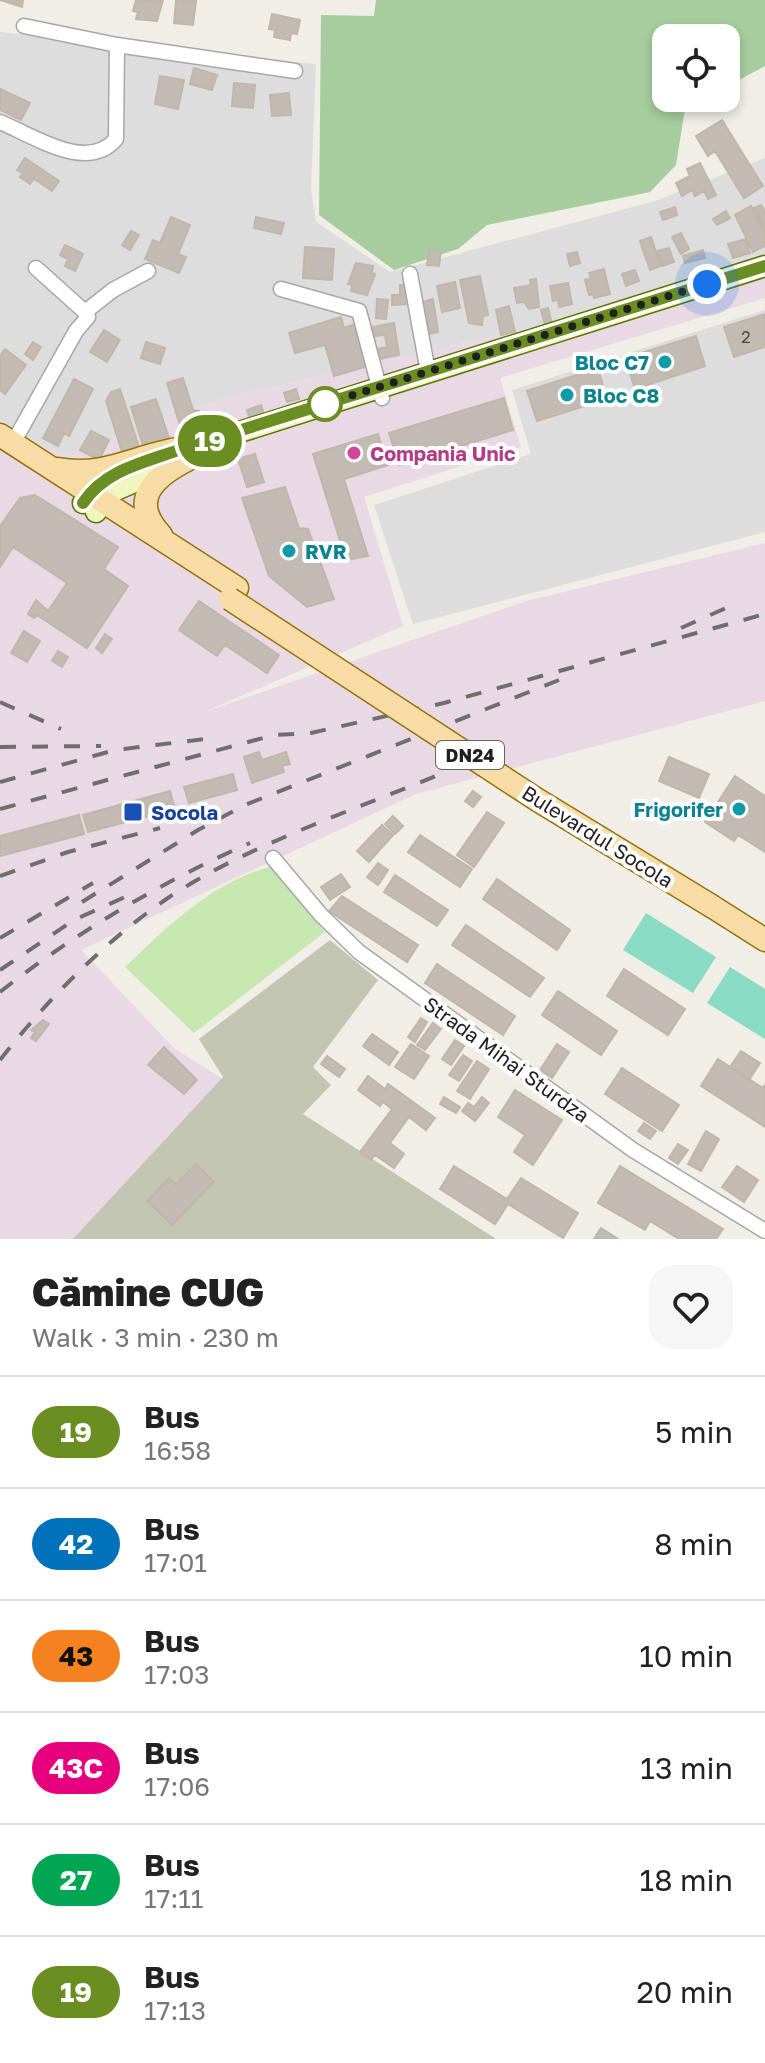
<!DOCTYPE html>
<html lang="en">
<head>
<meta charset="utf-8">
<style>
  :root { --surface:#fff; --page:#f6f6f6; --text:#222; --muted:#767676; --line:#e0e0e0 }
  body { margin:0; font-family:"Golos Text",sans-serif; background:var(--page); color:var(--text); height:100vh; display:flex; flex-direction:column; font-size:30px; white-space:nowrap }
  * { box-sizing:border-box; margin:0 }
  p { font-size:26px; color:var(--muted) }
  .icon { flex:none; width:44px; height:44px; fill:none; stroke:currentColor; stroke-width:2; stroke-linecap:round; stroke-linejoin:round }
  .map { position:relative; height:1239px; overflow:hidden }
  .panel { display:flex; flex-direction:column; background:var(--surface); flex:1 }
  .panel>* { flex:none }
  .badge { padding:0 16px; border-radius:26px; font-size:28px; line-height:52px }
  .tools { position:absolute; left:652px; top:24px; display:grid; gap:16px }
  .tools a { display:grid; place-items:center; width:88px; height:88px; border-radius:16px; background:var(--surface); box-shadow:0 4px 12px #0003; font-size:40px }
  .you { position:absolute; width:40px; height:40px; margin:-20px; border:6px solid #fff; border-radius:50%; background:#1a73e8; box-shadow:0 0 0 12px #1a73e833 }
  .map>.badge { position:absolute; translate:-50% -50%; box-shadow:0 0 0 4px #fff }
  .round { display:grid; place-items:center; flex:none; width:84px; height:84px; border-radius:24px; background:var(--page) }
  .head { display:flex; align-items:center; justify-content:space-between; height:136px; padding:0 32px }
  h1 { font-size:38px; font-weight:800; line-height:60px }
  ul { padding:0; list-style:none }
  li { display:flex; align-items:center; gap:24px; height:112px; padding:0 32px; border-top:2px solid var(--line) }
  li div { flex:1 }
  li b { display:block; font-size:30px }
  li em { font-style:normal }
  li .badge { min-width:88px; font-weight:700; text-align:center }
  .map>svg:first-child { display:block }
</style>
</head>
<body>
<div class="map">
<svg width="765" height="1239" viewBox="0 0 765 1239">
  <rect width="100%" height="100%" fill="#f0eee7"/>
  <path fill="#dedddd" d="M0,32L316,64L311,189L316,222L390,272L655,201L765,158V274L221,399L65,455L0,432Z
    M765,310V532L413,624L374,505L531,454L512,390Z"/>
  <path fill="#e9d9e5" d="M765,274V298L500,378L521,447L364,497L403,626L204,712L526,601L765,543V701L416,794L81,950L175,1049L479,1239H0V432L65,455L221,399Z"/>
  <path fill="#c3c5b3" d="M330,940L378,980L313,1067L331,1085L303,1114L496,1239H73L223,1077L199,1039Z"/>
  <path fill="#c6e7b0" d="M270,867L325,932L194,1033L125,967C165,928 214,881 270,867Z"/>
  <path fill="#a7cd9e" d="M376,0H765V66L726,87V38H666V98H706L685,109L676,165L650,192L487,225L458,249L394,270L319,215L321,15L374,16Z"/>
  <path fill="#89dbc3" d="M646,913L716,957L693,993L623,950Z
    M730,967L765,989V1039L707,1003Z"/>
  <path fill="#c1bbb4" stroke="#c1b6aa" stroke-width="2" d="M0,0H23L22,7Z
    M136,0H163L157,21L136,19L138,12L133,11Z
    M176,0L196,1L193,25L174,23Z
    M272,14L300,20L297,34L291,33L290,40L274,37L275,30L269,29Z
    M194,68L217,75L212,90L190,84Z
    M160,76L184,80L178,109L155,104Z
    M234,83L255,85L253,108L232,106Z
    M0,89L30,103L21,120L0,110Z
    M289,93L291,115L272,116L270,95Z
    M722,120L763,186L744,198L715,151L708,156L696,136Z
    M25,158L59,181L52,191L34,179L30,184L20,177L23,173L17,170Z
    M700,163L716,195L708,199L704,191L695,196L692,190L682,196L676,183L690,176L687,169Z
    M761,205L765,212V231L754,208Z
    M751,206L765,234V246L753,252L735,215Z
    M675,207L677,215L663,220L660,212Z
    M726,211L730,218L717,225L713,219Z
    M171,217L190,225L178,254L186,257L179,273L145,259L153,240L160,243Z
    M256,217L284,223L281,234L254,228Z
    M131,231L139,235L130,250L122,245Z
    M681,233L689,249L681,254L672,237Z
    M651,237L661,266L650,270L640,241Z
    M746,239L750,253L733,258L728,244Z
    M65,245L83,254L75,271L65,266L68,259L60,255Z
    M305,247L334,249L332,280L303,278Z
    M669,248L674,262L663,266L658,251Z
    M429,250L441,251L439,266L427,265Z
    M703,250L705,258L685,263L683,256Z
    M577,252L580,263L570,266L567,254Z
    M356,263L373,266L372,273L375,274L367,295L351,291L352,285L348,284Z
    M604,269L610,294L594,298L593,294L589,295L585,280L591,278L589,273Z
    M635,270L639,281L626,286L622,274Z
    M480,276L488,315L483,316L482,325L469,323L460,280Z
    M536,279L539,307L529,309L524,302L517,303L514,288L531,285L530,280Z
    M455,282L460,308L442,312L437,286Z
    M568,283L572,304L559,307L558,300L553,301L550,286Z
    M400,285H408L409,304L392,305V295H400Z
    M377,299L388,300L386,319L376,318Z
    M433,299L438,332L426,335L419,303Z
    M509,306L515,332L501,335L496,310Z
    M548,308L552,324L545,325L541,310Z
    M765,314V347L734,357L724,327Z
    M341,317L344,328L355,324L368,366L334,376L325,345L295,353L289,333Z
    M394,323L399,355L379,359L378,349L387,347L385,335L375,336L373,327Z
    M104,330L120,340L107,362L90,352Z
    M696,336L705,366L635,389L625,358Z
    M33,342L41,347L33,360L25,354Z
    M146,342L165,348L160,364L141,358Z
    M5,349L26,365L5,394L0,390V356Z
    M598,368L607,399L537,421L527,391Z
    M183,378L193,410L199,411L204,425L182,432L167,383Z
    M74,379L93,389L69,436L64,433L58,446L43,438Z
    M120,389L139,447L122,452L106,401L111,392Z
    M296,389L299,399L287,402L284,393Z
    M504,398L513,430L399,465L389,433Z
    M156,399L170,441L144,449L131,407Z
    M261,405L264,415L250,419L247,410Z
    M91,431L109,440L99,460L80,450Z
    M378,434L388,465L344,479L368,556L346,560L313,454Z
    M255,454L264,482L247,487L238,459Z
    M285,487L299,528L308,529L334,599L307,607L269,576L242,498Z
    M35,495L118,547L104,569L128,586L87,648L37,615L34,618L28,614L36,600L48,611L67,583L13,547L0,567V526L20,498Z
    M199,601L279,655L267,673L225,645L217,656L179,630Z
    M24,631L40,641L27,662L11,653Z
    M105,634L112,639L102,653L96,648Z
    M58,651L68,657L62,667L52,661Z
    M259,752L262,760L286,752L290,764L282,766L284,772L252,783L244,757Z
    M669,757L709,774L699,798L659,781Z
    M233,774L237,790L189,803L184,787Z
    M735,776L765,796V852L738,835L734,841L705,822Z
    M170,791L175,809L88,832L83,815Z
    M473,791L481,797L473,807L465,801Z
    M487,812L504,823L474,867L457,855Z
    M79,815L84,834L0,856V836Z
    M393,816L403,826L395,834L385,824Z
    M382,825L393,835L369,862L357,851Z
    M420,835L472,869L460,887L408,852Z
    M378,863L388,870L378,885L367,877Z
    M341,874L350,887L330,900L321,887Z
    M395,875L448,910L437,926L384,892Z
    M497,879L570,930L557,950L483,899Z
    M342,896L418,945L407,962L329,911Z
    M466,925L544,978L530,997L452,945Z
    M437,964L515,1016L503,1035L425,983Z
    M624,969L685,1009L668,1035L607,996Z
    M558,991L617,1031L601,1055L542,1015Z
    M421,1018L427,1022L415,1042L408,1037Z
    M43,1020L49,1024L36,1041L31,1038L35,1032L31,1030Z
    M433,1023L441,1029L425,1050L417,1045Z
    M372,1034L398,1052L389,1065L363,1046Z
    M455,1040L464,1046L451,1065L442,1059Z
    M411,1044L429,1056L414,1079L395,1067Z
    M557,1044L569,1052L552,1078L540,1070Z
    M164,1047L197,1080L184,1094L148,1065Z
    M741,1051L760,1063L749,1080L730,1067Z
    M463,1055L472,1061L459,1081L449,1075Z
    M327,1056L345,1069L339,1077L321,1064Z
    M718,1059L763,1088L765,1085V1127L701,1086Z
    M477,1061L489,1069L470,1099L457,1091Z
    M622,1068L679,1105L662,1131L605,1094Z
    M368,1076L385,1089L388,1084L435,1118L426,1130L409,1117L390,1143L404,1154L394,1168L375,1155L371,1160L360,1152L392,1109L383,1102L380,1106L358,1090Z
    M515,1090L562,1120L533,1165L514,1152L525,1135L498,1117Z
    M444,1097L460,1107L456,1113L440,1104Z
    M482,1097L489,1103L475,1121L462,1111L468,1103L474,1107Z
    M644,1123L656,1131L650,1139L638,1131Z
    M706,1131L719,1139L701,1171L688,1164Z
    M678,1144L688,1150L678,1164L669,1158Z
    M196,1164L214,1182L172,1225L147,1201L169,1178L176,1185Z
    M454,1166L507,1199L521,1178L578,1213L563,1238L508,1204L495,1224L440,1189Z
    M620,1166L723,1229L716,1239H679L650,1221L645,1230L598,1203Z
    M737,1166L758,1180L744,1202L722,1187Z
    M601,1228L618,1239H594Z"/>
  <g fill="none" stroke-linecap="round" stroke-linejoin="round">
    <g stroke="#a7a7a7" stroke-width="17">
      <path id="street" d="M24,26L117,45L295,71
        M0,122C34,136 87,173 116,139L117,45
        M36,268L85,312
        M410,274L428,372
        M281,289L359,311L382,398
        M13,443L76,331L88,317L85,312L113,290L148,271
        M273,858L321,915L359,952L633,1150L765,1231"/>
    </g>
    <g stroke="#5f740a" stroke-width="23">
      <path id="secondary" d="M170,454L765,266
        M83,503L95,484L125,470
        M96,512L107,494L172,465"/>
    </g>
    <g stroke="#957307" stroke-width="25">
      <path id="primary" d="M0,435L237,588
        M58,469C106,478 138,454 184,448
        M161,535C128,500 154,477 187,460
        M713,907L765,940"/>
    </g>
    <use href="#street" stroke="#fff" stroke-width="14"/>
    <use href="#secondary" stroke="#eff7be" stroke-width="20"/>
    <use href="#primary" stroke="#f8dca5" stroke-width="22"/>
    <path stroke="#6e6e6e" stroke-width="4" stroke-dasharray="16 16" stroke-linecap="butt" d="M681,628L726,608
      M0,702L61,729
      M0,747L101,746
      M0,782L115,750L213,738
      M0,809L274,735L311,733L444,703L765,614
      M0,876L68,852L160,828
      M82,902L198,830L245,805L559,680
      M0,938L93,883
      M0,970L74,920L125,897
      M0,992C75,933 163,881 250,843
      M0,1060C47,1000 103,943 165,900C241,848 351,811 436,776"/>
    <g stroke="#957307" stroke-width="25" stroke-linecap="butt">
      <path id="primary-bridge" d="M230,599L536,799L713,907"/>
    </g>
    <use href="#primary-bridge" stroke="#f8dca5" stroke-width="22"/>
  </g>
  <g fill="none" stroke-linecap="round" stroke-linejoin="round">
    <g stroke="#fff" stroke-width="18">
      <path id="line" d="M83,503C105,469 147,462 184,448L765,266"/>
    </g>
    <use href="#line" stroke="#6b8e23" stroke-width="12"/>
    <path stroke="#202020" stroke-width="8" stroke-dasharray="0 14.4" d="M325,404L707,284"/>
  </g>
  <g fill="#0f9aa8" stroke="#fff" stroke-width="3">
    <circle cx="665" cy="362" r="8"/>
    <circle cx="567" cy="395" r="8"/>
    <circle cx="289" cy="551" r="8"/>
    <circle cx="739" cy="809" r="8"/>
  </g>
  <circle fill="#fff" stroke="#6b8e23" stroke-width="4" cx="325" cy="404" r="16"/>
  <circle fill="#d1479c" stroke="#fff" stroke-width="3" cx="354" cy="453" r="8"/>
  <rect fill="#1a4fb4" stroke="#fff" stroke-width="3" x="123" y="802" width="20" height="20" rx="4"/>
  <g text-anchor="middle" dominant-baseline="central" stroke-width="8" stroke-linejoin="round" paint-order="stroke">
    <g font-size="16" fill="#484745">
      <text x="746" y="337">2</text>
    </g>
    <rect fill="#fff" stroke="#636363" stroke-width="2" x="436" y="741" width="68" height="28" rx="6"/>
    <g font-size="18" font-weight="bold" fill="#202020">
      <text x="470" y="755">DN24</text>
    </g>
    <g font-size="20" font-weight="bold" fill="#0d838f" stroke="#fff" text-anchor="end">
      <text x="649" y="362">Bloc C7</text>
      <text x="583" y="395" text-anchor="start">Bloc C8</text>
      <text x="305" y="551" text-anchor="start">RVR</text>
      <text x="723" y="809">Frigorifer</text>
    </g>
    <g font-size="20" font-weight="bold" fill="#b23c85" stroke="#fff" text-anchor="start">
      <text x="370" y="453">Compania Unic</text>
    </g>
    <g font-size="20" font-weight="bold" fill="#164399" stroke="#fff" text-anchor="start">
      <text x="151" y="812">Socola</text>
    </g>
    <g font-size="20" fill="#202020" stroke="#fff">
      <text transform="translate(598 836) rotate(32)">Bulevardul Socola</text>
      <text transform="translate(507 1059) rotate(36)">Strada Mihai Sturdza</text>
    </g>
  </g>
</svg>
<div class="tools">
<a><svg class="icon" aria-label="locate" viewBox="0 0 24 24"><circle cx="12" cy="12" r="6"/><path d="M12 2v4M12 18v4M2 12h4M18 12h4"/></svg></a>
</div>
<div class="you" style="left:707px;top:284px"></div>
<b class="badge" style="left:210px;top:441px;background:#6b8e23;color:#fff">19</b>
</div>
<section class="panel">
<div class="head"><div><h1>Cămine CUG</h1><p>Walk · 3 min · 230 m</p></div><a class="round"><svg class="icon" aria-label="heart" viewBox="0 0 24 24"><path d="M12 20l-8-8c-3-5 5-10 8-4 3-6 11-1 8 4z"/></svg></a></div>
<ul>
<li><span class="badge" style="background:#6b8e23;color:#fff">19</span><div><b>Bus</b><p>16:58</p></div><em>5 min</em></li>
<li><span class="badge" style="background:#0072bc;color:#fff">42</span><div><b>Bus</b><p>17:01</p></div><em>8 min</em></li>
<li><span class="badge" style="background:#f58220;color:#111">43</span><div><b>Bus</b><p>17:03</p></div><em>10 min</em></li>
<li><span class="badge" style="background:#e6007e;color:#fff">43C</span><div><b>Bus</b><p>17:06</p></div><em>13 min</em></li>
<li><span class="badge" style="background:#00a651;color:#fff">27</span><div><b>Bus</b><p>17:11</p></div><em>18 min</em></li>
<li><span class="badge" style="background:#6b8e23;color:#fff">19</span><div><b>Bus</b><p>17:13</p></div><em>20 min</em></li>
</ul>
</section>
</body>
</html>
